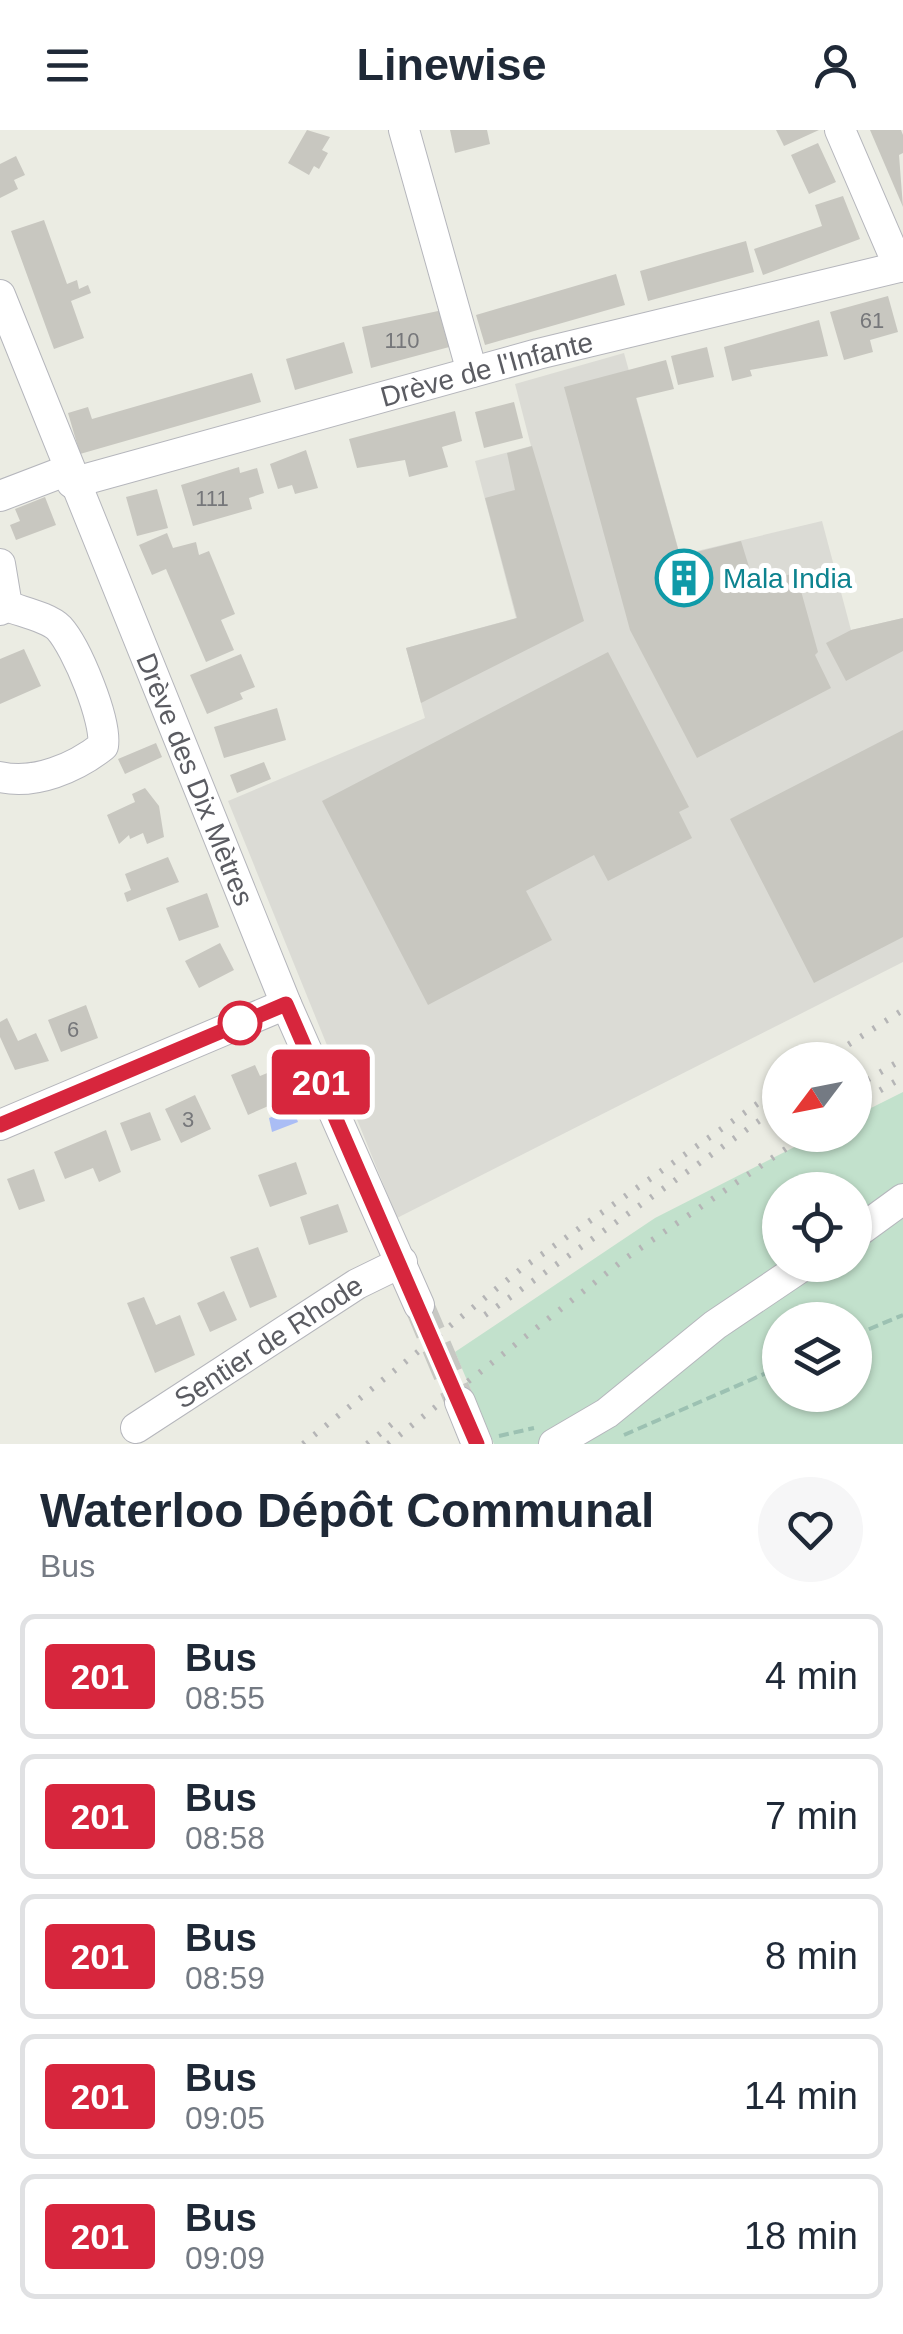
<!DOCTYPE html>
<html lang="en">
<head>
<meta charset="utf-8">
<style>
  :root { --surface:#fff; --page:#f6f6f7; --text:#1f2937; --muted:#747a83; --line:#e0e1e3 }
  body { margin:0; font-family:Arial,sans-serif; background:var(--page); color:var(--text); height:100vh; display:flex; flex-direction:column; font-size:38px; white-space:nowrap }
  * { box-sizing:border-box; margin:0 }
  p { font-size:32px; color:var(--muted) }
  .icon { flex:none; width:55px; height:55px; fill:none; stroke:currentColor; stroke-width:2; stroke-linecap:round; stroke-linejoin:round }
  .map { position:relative; height:1314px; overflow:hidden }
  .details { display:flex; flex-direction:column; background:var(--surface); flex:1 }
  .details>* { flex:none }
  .badge { padding:0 20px; border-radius:8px; font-size:35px; line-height:65px }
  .needle { width:65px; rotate:238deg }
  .buttons { position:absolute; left:762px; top:912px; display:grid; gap:20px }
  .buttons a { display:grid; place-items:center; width:110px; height:110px; border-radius:50%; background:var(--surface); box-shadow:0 2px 8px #0004; font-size:50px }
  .map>.badge { position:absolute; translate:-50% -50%; box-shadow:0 0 0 5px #fff }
  .round { display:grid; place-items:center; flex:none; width:105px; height:105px; border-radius:52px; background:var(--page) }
  .summary { display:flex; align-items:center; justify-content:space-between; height:170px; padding:0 40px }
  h1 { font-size:48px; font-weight:700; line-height:75px }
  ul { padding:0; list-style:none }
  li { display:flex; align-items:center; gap:30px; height:125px; margin:0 20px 15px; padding:0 20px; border:5px solid var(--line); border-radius:15px }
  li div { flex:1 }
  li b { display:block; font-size:38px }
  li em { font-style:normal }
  li .badge { min-width:110px; font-weight:700; text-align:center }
  header { display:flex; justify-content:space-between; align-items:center; height:130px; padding:0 40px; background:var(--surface); font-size:45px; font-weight:700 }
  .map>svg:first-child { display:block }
</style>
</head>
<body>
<header><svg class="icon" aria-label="menu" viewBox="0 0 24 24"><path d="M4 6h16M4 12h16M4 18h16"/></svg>Linewise<svg class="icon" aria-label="person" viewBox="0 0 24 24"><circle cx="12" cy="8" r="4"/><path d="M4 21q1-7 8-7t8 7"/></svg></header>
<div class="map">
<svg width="903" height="1314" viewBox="0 0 903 1314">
  <rect width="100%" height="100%" fill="#ebece3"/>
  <path fill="#dbdbd5" d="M624,223L680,425L822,391L851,500L903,488V832L397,1088L228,671L425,588L406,518L516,488L475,331L531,316L515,254Z"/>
  <path fill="#c2e1cc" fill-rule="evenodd" d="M903,962V1314H494L455,1222L655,1088L818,1005H855V986ZM780,1060H855V1135H780ZM780,1190H855V1265H780Z"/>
  <path fill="#aabdf5" d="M293,979L298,992L272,1002L269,988Z"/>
  <path fill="#c8c7c0" d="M307,0L330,7L322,20L328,23L319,39L314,36L309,45L288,33Z
    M450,0H487L490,14L455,23Z
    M776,0H819L784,16Z
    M870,0H901L903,5V23L899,25L903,77Z
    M818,13L836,52L809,64L791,25Z
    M16,26L25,45L14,50L18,59L0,68V34Z
    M843,66L860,109L763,145L754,119L822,96L815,75Z
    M44,90L67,154L77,150L79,159L88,155L91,163L71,171L84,208L54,219L11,101Z
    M746,111L754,142L648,171L640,141Z
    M616,144L625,175L485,215L476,185Z
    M888,166L898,202L870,210L873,222L844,230L830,182Z
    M443,180L453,216L371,238L362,197Z
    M819,190L828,226L750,240L752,246L732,251L724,217Z
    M344,212L353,243L295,260L286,229Z
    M707,217L714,247L678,255L671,226Z
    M666,230L674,259L636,268L680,426L741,411L754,453L796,443L818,522L815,525L831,558L697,628L630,500L564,257Z
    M252,243L261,272L80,324L68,283L88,277L92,289Z
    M514,272L523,308L484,318L475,282Z
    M455,281L462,311L442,317L448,337L409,347L405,330L357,338L349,309Z
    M532,316L584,491L421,573L406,518L517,488L485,368L515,360L507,323Z
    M306,320L318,358L295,364L292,355L278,359L270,334Z
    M239,337L240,343L257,338L264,363L249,368L252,379L193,396L181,355Z
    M157,359L168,398L137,406L126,367Z
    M45,367L56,395L16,410L10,395L20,391L15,379Z
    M167,403L173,418L196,412L199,425L209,421L235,484L221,490L234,520L206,532L166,439L152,445L139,415Z
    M903,488V521L846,551L826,513L851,500Z
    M24,519L41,556L0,574V529Z
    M608,522L689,677L679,682L692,708L608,751L594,725L526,761L552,810L428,875L322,671Z
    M241,524L255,557L240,563L243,569L207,584L190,545Z
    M277,578L286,610L224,628L214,597Z
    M903,600V807L814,853L730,689Z
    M156,613L162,627L125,644L118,629Z
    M264,632L271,649L237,663L230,645Z
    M145,658L159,676L164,707L147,714L143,703L130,709L129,705L119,714L107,685L135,672L132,664Z
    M168,727L179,752L127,772L124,763L131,760L125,744Z
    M207,763L219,797L179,811L166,778Z
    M220,813L234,840L199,858L185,831Z
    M86,875L98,908L61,922L48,890Z
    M7,888L18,911L36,903L49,931L15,940L0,907V892Z
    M255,935L260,946L277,939L285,956L268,963L273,974L248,985L231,945Z
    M195,965L211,999L181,1013L165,979Z
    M150,982L161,1010L131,1021L120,993Z
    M106,1000L121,1042L99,1052L93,1038L65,1049L54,1022Z
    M296,1032L307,1064L270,1077L258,1045Z
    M34,1039L45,1071L19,1080L7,1049Z
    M338,1074L348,1102L309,1115L300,1087Z
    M258,1117L277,1167L250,1178L230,1127Z
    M224,1161L237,1190L210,1202L197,1173Z
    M144,1167L156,1195L180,1185L195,1225L155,1243L127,1173Z"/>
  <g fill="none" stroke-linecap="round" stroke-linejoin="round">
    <path stroke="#c7c8c3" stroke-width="30" stroke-dasharray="30 15" stroke-linecap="butt" d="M419,1175L460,1272"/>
    <g stroke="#b5b6bc" stroke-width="32">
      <g id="minor">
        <path d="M404,0L472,242"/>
        <path d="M840,0L899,137"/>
        <path id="s1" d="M0,165L286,874L419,1175"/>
        <path id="s2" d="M72,353L538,224L903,136"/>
        <path d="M0,366L68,340"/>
        <path d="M0,434L7,476L0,480"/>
        <path d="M0,647C35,655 75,638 103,616C107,591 77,518 59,498C48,487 22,482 7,476"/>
        <path d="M0,995L286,874"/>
        <path d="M855,1104L903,1069"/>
        <path d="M460,1272L477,1314"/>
        <path id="s3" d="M136,1298L357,1154L402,1132"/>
        <path d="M554,1314L607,1283L715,1195L804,1135"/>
      </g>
    </g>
    <path stroke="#9cc1b2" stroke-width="4" stroke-dasharray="10 5" stroke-linecap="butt" d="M855,1205L903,1185
      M624,1305L780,1237
      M499,1306L534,1298"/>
    <use href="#minor" stroke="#fff" stroke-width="30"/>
    <path stroke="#b5b5b6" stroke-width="6" stroke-dasharray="2.5 12" stroke-linecap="butt" d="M824,930L903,880
      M855,957L903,929
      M855,975L903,947
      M485,1185L780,976
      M303,1314L521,1139L780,958
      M367,1314L398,1289
      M388,1314L626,1128L806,1005"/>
  </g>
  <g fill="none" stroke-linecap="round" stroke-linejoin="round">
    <g stroke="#fff" stroke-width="22">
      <path id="line" d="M0,995L286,874L477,1314"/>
    </g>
    <use href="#line" stroke="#d7263d" stroke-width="15"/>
  </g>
  <defs>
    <g id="building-ring" transform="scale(2.875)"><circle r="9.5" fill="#fff" stroke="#0f9aa8" stroke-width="1.5"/><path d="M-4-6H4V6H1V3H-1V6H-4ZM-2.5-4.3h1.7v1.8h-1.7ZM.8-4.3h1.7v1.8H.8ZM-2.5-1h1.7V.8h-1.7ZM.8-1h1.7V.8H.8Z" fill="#0f9aa8"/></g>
  </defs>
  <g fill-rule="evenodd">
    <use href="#building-ring" x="684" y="448"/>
  </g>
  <circle fill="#fff" stroke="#d7263d" stroke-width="5" cx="240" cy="893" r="20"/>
  <g text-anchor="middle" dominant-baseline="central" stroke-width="10" stroke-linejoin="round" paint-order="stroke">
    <g font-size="22" fill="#76777a">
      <text x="872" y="190">61</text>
      <text x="402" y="210">110</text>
      <text x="212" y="368">111</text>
      <text x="73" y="899">6</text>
      <text x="188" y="989">3</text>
    </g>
    <g font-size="28" fill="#5b5c62" stroke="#fff">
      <text stroke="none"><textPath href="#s2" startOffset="430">Drève de l'Infante</textPath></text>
      <text stroke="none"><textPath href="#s1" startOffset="522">Drève des Dix Mètres</textPath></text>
      <text stroke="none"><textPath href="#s3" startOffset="158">Sentier de Rhode</textPath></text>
    </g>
    <g font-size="28" fill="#0d838f" stroke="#fff" text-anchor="start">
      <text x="723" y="448">Mala India</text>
    </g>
  </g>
</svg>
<div class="buttons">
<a><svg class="needle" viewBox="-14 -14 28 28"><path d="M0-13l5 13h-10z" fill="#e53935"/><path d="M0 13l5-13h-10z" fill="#747a83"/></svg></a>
<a><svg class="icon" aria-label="locate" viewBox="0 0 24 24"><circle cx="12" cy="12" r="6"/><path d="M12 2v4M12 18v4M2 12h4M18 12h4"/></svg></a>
<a><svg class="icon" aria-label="layers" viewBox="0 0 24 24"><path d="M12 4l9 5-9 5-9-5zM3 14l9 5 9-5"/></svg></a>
</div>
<b class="badge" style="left:321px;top:952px;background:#d7263d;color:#fff">201</b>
</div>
<section class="details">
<div class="summary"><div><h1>Waterloo Dépôt Communal</h1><p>Bus</p></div><a class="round"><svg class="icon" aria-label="heart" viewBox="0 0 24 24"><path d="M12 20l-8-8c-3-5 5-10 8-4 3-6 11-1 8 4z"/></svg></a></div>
<ul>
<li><span class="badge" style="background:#d7263d;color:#fff">201</span><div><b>Bus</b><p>08:55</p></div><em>4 min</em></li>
<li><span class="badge" style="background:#d7263d;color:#fff">201</span><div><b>Bus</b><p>08:58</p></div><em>7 min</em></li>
<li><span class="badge" style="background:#d7263d;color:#fff">201</span><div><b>Bus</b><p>08:59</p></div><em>8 min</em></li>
<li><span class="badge" style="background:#d7263d;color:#fff">201</span><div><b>Bus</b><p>09:05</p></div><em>14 min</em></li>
<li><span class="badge" style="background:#d7263d;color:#fff">201</span><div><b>Bus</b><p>09:09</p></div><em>18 min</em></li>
</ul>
</section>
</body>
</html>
